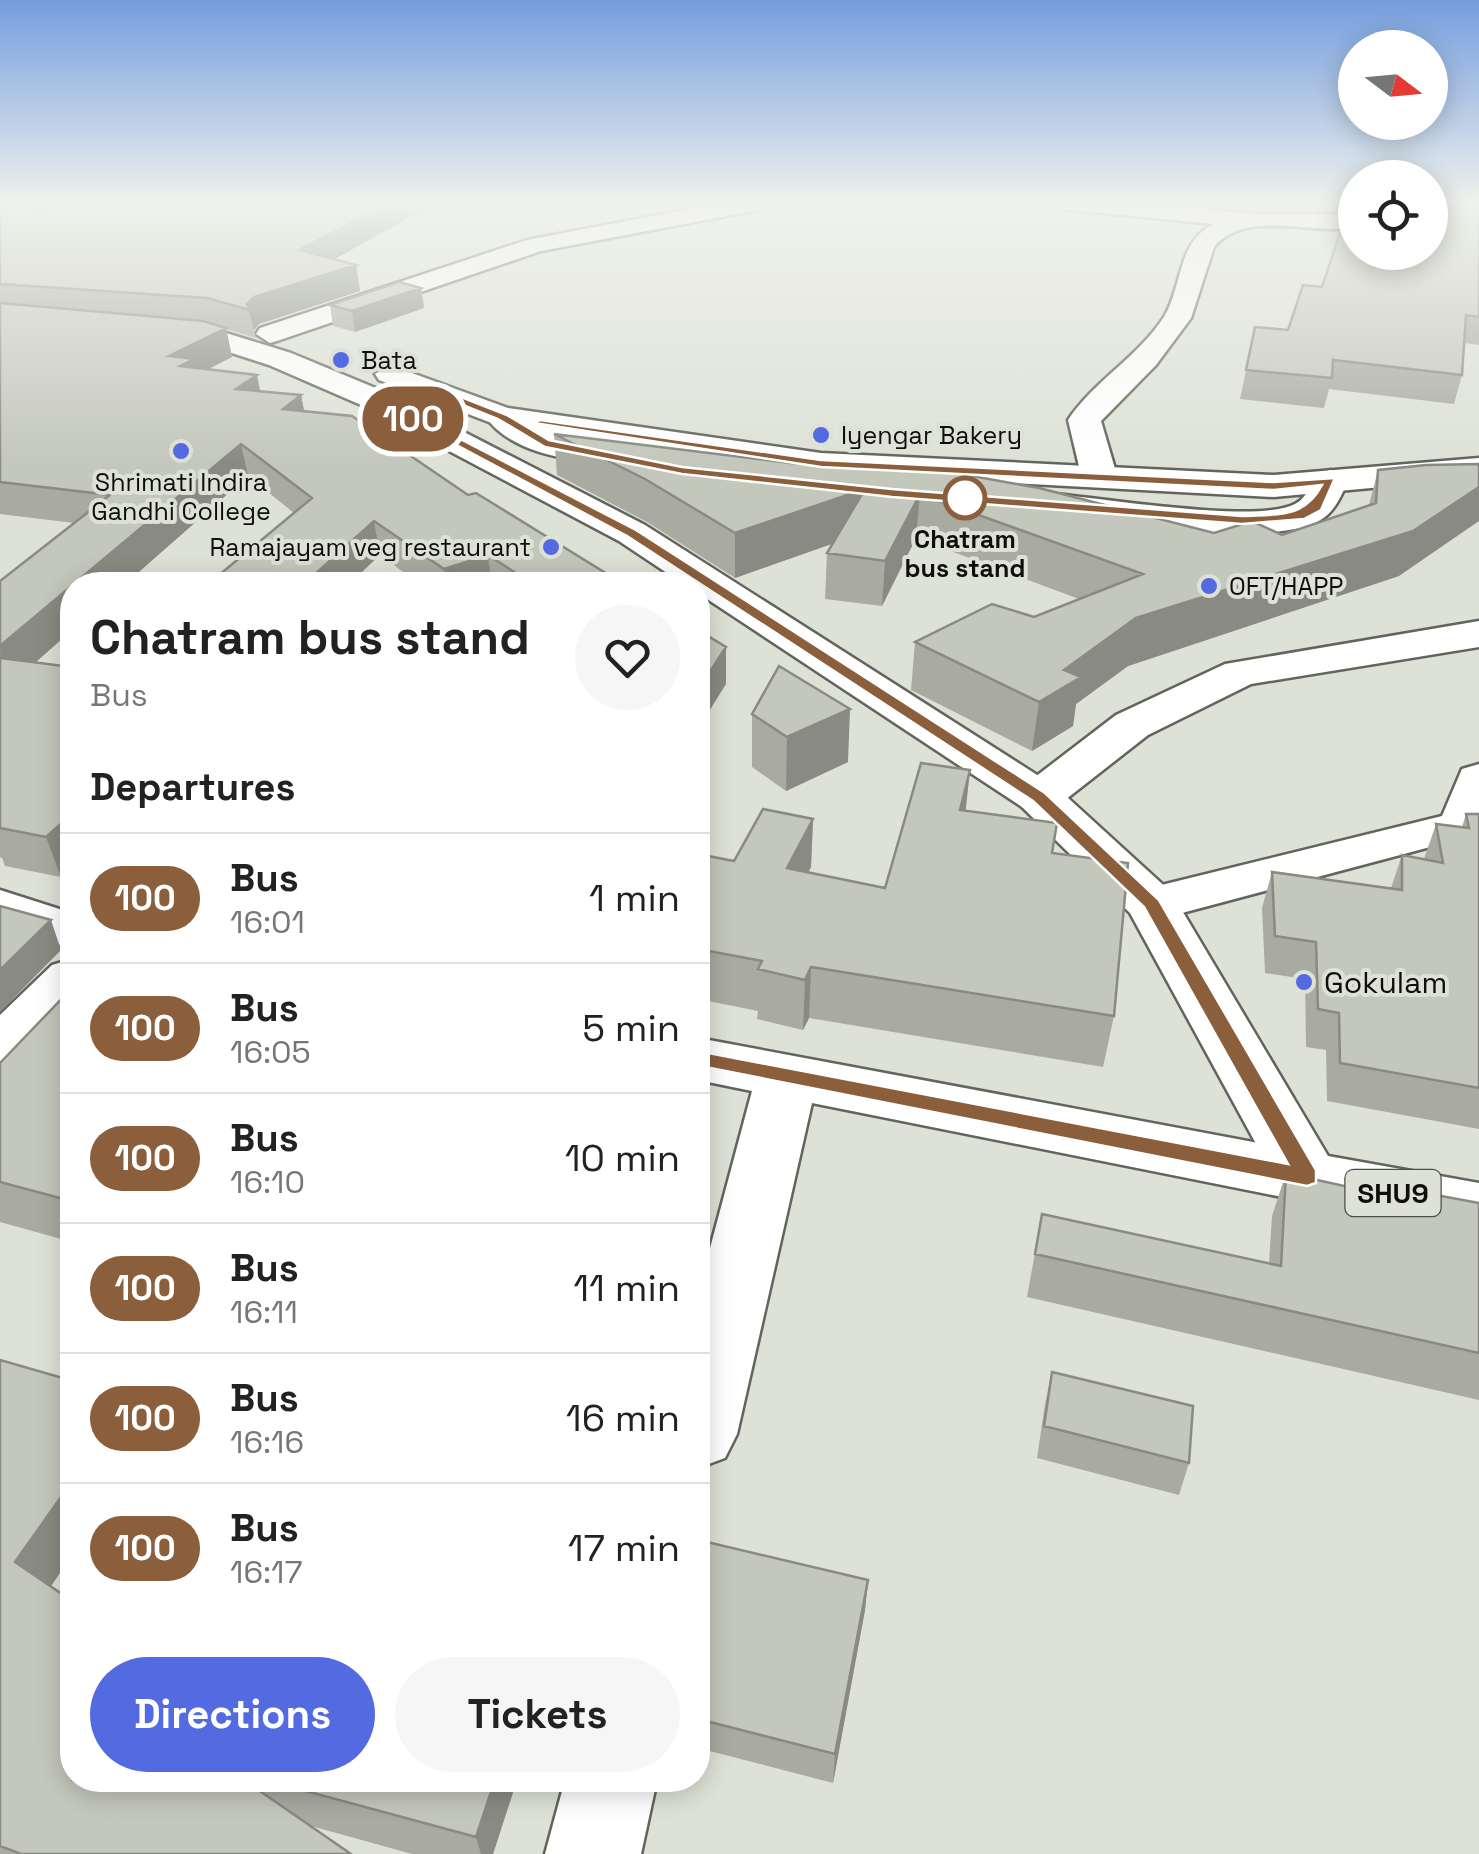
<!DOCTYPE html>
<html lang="en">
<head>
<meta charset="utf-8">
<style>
  :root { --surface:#fff; --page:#f6f6f6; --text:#222; --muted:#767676; --line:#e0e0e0; --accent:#546ae0 }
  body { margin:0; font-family:"Space Grotesk",sans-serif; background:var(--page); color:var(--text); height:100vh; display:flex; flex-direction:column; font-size:38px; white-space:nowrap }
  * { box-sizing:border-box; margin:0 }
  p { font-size:32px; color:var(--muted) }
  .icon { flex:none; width:55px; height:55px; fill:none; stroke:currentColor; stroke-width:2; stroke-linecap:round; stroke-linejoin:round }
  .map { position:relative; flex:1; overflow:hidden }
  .side { position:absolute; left:60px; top:572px; width:650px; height:1220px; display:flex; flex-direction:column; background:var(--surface); border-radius:40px; box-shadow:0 5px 25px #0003 }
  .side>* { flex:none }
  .badge { padding:0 20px; border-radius:32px; font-size:35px; line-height:65px }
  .needle { width:65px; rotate:106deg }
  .fabs { position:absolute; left:1338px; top:30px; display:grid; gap:20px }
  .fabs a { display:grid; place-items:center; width:110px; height:110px; border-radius:50%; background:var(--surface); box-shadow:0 5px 25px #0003; font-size:50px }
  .map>.badge { position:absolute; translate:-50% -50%; box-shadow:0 0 0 5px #fff }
  h2 { padding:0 30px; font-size:38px; line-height:90px }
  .round { display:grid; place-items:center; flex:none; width:105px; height:105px; border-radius:52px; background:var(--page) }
  .overview { display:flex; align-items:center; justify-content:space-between; height:170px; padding:0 30px }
  h1 { font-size:48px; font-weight:800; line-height:75px }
  .action { display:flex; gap:20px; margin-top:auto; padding:20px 30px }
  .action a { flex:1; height:115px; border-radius:60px; background:var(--accent); color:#fff; font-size:40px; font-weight:800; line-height:115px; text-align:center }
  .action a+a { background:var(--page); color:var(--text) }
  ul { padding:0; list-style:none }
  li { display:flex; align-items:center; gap:30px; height:130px; padding:0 30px; border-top:2px solid var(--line) }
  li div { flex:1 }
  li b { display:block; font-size:38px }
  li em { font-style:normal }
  li .badge { min-width:110px; font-weight:700; text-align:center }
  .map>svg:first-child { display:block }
</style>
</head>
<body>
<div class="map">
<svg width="1479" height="1854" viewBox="0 0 1479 1854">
  <rect width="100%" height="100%" fill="#dee2d6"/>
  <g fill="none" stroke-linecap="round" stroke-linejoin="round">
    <g stroke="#62655b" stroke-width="5">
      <path id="minor" d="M726,202H774L763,209L541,251L280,340L270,343L256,334L260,328L527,240Z
        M1049,202H1135L1256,214H1339L1336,202H1355V227C1312,236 1247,208 1214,247L1191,318L1156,365L1101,421L1118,479L1112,486H1088L1082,479L1068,420C1094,381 1138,357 1164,317C1183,286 1177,241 1214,224L1060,209Z
        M502,407L555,435L642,453L647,460L642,467L630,470C585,461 514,458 486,417Z
        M1330,470L1342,474L1348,481C1342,494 1335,511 1322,519C1277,550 1111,521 1054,516L1041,513L1036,505L1041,497L1054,494C1102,498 1257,524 1295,504C1307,498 1310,484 1318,474Z
        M1479,621V647L1251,684L1148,735L1056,807L1039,812L1022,807L1014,797L1022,787L1116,715L1225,664Z
        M1479,764V847L1434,846L1152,921L1133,916L1125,904L1133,892L1442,816L1462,769Z
        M0,890L72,913V949L0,926Z
        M72,959V1012L21,1066L0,1072V1015L52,965Z
        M698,1038L1307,1152L1330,1159L1340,1177L1330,1195L1307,1202L812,1103L737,1434L725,1458L698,1468V1293L752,1091L698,1080Z
        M565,1780H657L641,1854H545Z"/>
    </g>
    <g stroke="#62655b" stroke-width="5">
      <path id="major" d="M0,314L213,329L291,353L390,394L645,525L1056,787L1171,892L1328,1156L1479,1183V1235L1284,1195L1130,913L1022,807L698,593V585H685L619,541L368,408L269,365L210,346L0,330Z
        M390,365L508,408L821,453L1274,475L1479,458V478L1274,497L821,473L502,427L379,380L375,374Z"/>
    </g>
    <use href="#minor" fill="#fff" fill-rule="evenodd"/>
    <use href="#major" fill="#fff" fill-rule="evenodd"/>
  </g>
  <path fill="#a9aba1" d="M0,202L334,259L360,291L259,324L254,330L256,338L226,329L232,357L207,370L261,391L301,395L304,411L468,495L625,585H421L380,555L294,513L248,476L124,585H72V630L36,662L61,877L5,866L2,858L0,857V581L74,523L0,514Z
    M1430,202H1479V345L1464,343L1462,375L1454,404L1329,389L1324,408L1240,399L1255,327L1288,330L1322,287L1355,252Z
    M421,288L424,308L355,332L333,326L330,305Z
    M554,434L1214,533L1282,535L1369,505L1378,470L1399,576L1128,666L1076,704L1073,726L1032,751L911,690L915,642L1034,617L1079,599L916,538L882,606L825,599L827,553L833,543L735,578L647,522L557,475Z
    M752,714L848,762L786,791L752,767Z
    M970,770L965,811L1052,853L1114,1016L1103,1067L809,1018L803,1030L757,1019L758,1011L698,999V854L734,861L813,819L811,867L808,872L885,888Z
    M1466,814H1479V1129L1327,1101L1326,1050L1306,1047L1305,979L1265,973L1262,908L1272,872L1391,888L1402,855L1424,859L1436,824L1462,827Z
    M72,988V1242L0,1222V1063Z
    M1286,1173L1389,1196L1393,1187L1479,1203V1400L1027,1297L1042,1214L1269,1263L1272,1216Z
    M0,1360L66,1379L72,1368V1555L51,1586L72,1780H517L493,1854H412L311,1826L351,1854H0Z
    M1052,1372L1189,1463L1179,1495L1037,1458L1045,1404Z
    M698,1576L868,1580L865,1610L833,1783L698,1748Z"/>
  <path fill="#898b83" d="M24,202H75L30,225Z
    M391,202H438L304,276L299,250Z
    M356,265L360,291L259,324L254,330L247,304L254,297Z
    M421,288L424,308L355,332L352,311Z
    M226,328L232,357L197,374L200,388L169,356Z
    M257,375L263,406L236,389Z
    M301,395L307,426L283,409Z
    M241,444L248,476L124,585H72V630L1,693L0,646Z
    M1479,487V521L1399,576L1128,666L1076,704L1073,726L1032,751L1039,702L1064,670L1136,618Z
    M865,489L863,533L735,578V533Z
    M920,494L916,538L882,606L885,561Z
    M374,521L380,555L348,585H303Z
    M488,555L492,585H446L444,569Z
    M726,647V684L698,729V690Z
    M850,709L848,762L786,791L787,737Z
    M970,770L965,817L960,810Z
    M72,814V866L61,877L46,837Z
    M813,819L811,867L786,917L787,868Z
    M51,920L61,950L0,1012V970Z
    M811,967L809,1018L803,1030L805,980Z
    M68,1487L72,1497V1555L39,1604L15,1562Z
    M868,1580L865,1610L833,1783L835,1754Z
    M495,1780H517L493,1854H481L476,1837Z"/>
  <path fill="#c4c7bb" stroke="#898b83" stroke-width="2.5" d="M0,202H26L38,210L48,208L62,202H391L299,250L356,265L254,297L247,304L250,310L207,298L0,284Z
    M1430,202H1435L1436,208L1479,210V317L1466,315L1462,375L1333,360L1332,378L1246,370L1255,327L1288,330L1303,285L1322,287L1342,227L1355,228V252H1430Z
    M399,282L421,288L352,311L330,305Z
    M0,303L203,321L226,328L169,356L194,359L180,366L257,375L236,389L301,395L283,409L352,416L468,495L476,493L625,585H534L488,555L444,569L374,521L303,585H207L312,498L241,444L0,646V581L110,495L0,482Z
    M554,434L791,463L933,469L1039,488L1214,533L1252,521L1282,535L1376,503L1378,470L1426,465L1479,464V487L1413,531L1136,618L1064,670L1081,677L1039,702L915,642L992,604L1034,617L1143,574L920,494L885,561L827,553L865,489L735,533L645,479Z
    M698,630L726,647L698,690Z
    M0,658L72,667V814L46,837L0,828Z
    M779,666L850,709L787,737L752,714Z
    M921,763L970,770L960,810L1057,823L1052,853L1128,863L1114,1016L811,967L805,980L758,969L762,961L698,949V854L734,861L763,809L813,819L787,868L885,888Z
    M1466,814H1479V1088L1340,1063L1339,1013L1318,1009L1316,942L1275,936L1272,872L1402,890V855L1443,863L1436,824L1469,828Z
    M0,906L51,920L0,970Z
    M72,988V1199L71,1201L0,1182V1063Z
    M1286,1173L1393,1197V1187L1479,1203V1353L1035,1254L1042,1214L1281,1266Z
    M0,1360L66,1379L72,1368V1489L68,1487L15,1562L72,1601V1780H244L351,1854H21L0,1846Z
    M1052,1372L1193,1406L1189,1463L1044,1426Z
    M707,1542L868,1580L835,1754L698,1719V1576Z
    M265,1780H495L476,1837Z"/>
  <linearGradient id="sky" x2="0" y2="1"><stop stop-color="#759ede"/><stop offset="0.44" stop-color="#f0f2ed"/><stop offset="1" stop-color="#f0f2ed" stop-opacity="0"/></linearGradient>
  <rect width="1479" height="462" fill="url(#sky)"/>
  <path fill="#8b5e3c" stroke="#fff" stroke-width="2.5" d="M428,384L507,415L549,440L682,467L892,489L1242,516C1277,514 1304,519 1322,485L1274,490L821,467L534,423L540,420L821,460L1274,482L1335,478L1321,510L1304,519L1242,524L892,497L682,474L545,447L498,419L428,391L389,402L636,530L1045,793L1159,900L1316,1170V1183L1307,1186L690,1064L687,1059L698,1051L1288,1164L1144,907L1033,801L627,536L374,401Z"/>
  <g fill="#546ae0" stroke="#dee2d6" stroke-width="4">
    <circle cx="341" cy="360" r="10"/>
    <circle cx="821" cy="435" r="10"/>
    <circle cx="181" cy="451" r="10"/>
    <circle cx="551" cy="547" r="10"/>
    <circle cx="1209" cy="586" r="10"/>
    <circle cx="1304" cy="982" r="10"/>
  </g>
  <circle fill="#fff" stroke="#8b5e3c" stroke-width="5" cx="965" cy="498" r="20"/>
  <g text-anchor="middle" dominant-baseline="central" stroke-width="8" stroke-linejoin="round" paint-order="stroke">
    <g font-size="25" fill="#0e0f0b" stroke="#dee2d6" text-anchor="start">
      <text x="361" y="360">Bata</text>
      <text x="841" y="435">Iyengar Bakery</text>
      <text x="181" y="482" text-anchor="middle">Shrimati Indira<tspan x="181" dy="29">Gandhi College</tspan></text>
      <text x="531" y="547" text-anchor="end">Ramajayam veg restaurant</text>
      <text x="1229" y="586">OFT/HAPP</text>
    </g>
    <g font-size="25" font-weight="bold" fill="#0e0f0b" stroke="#dee2d6">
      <text x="965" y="539">Chatram<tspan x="965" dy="29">bus stand</tspan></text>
    </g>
    <rect fill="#dee2d6" stroke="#4c4e48" stroke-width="2.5" x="1345.5" y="1170" width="95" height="46" rx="8"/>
    <g font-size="28" font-weight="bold" fill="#0e0f0b">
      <text x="1393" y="1193">SHU9</text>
    </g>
    <g font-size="30" fill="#0e0f0b" stroke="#dee2d6" text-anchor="start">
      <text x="1324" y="982">Gokulam</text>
    </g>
  </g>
</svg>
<div class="fabs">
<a><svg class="needle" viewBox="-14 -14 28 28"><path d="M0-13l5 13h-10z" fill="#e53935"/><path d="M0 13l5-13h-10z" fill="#767676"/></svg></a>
<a><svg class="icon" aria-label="locate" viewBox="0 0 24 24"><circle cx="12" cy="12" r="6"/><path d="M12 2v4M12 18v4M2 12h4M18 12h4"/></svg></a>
</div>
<b class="badge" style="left:413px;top:419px;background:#8b5e3c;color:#fff">100</b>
<section class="side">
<div class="overview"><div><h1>Chatram bus stand</h1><p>Bus</p></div><a class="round"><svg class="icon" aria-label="heart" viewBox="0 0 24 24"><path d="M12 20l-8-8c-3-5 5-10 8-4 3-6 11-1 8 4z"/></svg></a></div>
<h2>Departures</h2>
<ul>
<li><span class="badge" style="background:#8b5e3c;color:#fff">100</span><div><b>Bus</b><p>16:01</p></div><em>1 min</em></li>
<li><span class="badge" style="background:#8b5e3c;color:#fff">100</span><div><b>Bus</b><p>16:05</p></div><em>5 min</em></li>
<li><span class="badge" style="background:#8b5e3c;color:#fff">100</span><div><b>Bus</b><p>16:10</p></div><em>10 min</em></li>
<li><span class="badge" style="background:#8b5e3c;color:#fff">100</span><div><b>Bus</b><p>16:11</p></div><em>11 min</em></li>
<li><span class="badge" style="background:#8b5e3c;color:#fff">100</span><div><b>Bus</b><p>16:16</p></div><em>16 min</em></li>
<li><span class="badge" style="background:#8b5e3c;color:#fff">100</span><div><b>Bus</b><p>16:17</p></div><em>17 min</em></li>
</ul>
<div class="action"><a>Directions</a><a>Tickets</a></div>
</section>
</div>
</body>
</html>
